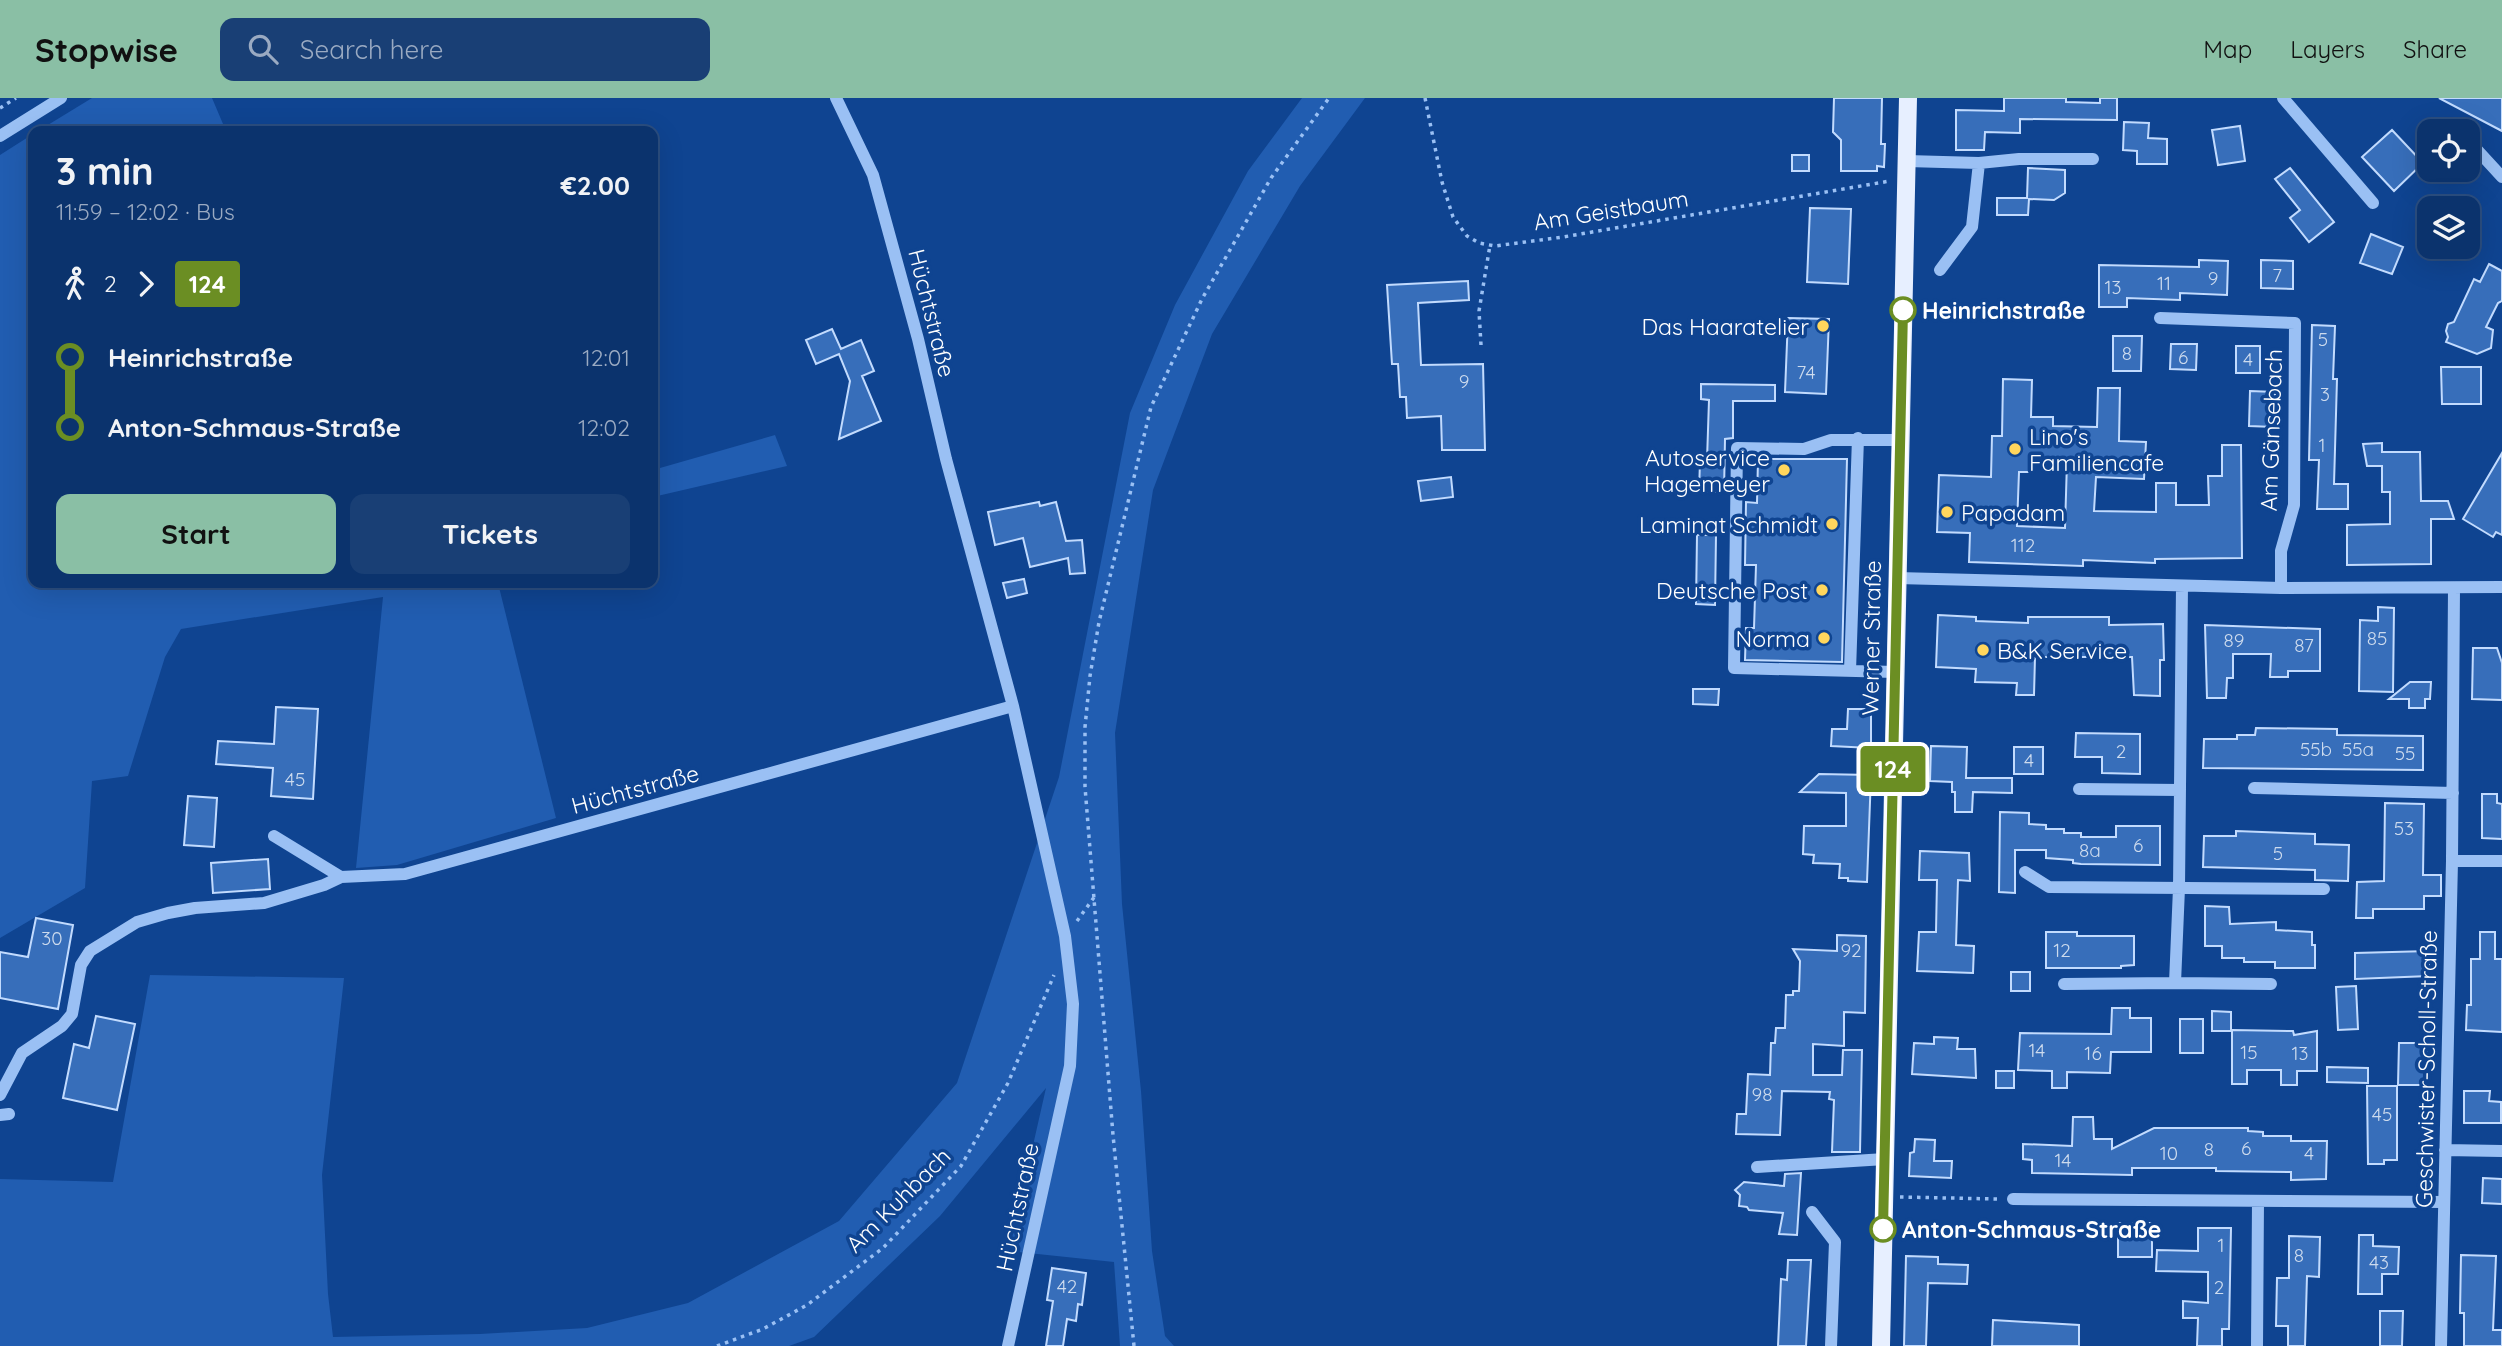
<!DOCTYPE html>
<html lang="en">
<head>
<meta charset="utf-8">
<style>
  :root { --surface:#0b336d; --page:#193f75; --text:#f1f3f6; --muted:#9aaac2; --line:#2b4e80; --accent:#8abfa5 }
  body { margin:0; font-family:Quicksand,sans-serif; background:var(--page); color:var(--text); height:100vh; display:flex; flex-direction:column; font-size:26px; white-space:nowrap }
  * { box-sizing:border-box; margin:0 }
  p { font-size:23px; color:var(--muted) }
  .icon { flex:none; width:38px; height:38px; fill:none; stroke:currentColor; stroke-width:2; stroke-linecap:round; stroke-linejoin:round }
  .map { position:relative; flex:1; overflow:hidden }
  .drawer { position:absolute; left:28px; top:28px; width:630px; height:462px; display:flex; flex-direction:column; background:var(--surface); border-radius:14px; box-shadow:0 7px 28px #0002,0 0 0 2px var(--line) }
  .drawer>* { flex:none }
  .badge { padding:0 14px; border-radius:5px; font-size:24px; line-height:46px }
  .buttons { position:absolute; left:2417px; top:21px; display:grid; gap:14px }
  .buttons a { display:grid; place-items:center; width:63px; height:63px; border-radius:14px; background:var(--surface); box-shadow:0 7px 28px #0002,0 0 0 2px var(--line); font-size:35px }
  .map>.badge { position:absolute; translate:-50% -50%; box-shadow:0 0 0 4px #fff }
  .legs { display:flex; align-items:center; gap:10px; height:77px; padding:0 28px; font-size:23px }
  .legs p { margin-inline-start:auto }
  .summary { display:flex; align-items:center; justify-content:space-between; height:119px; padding:0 28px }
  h1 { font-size:38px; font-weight:700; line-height:52px }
  .action { display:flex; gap:14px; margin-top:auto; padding:14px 28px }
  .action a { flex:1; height:80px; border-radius:14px; background:var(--accent); color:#111; font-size:28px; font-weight:700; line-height:80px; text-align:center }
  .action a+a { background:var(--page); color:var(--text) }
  ul { padding:0 28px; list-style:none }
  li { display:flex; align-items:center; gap:24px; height:70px; font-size:26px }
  li i { display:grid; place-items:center; width:10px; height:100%; margin:0 9px; background:currentColor }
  li i::after { content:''; width:18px; height:18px; margin:-9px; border:5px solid; border-radius:50%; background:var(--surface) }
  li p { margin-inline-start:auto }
  li:first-child i { background:linear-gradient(#0000 50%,currentColor 0) }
  li:last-child i { background:linear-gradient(currentColor 50%,#0000 0) }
  header { display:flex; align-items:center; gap:42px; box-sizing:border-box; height:98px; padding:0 35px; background:var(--accent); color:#111 }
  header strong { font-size:33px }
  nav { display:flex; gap:38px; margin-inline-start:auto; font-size:24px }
  .search { width:490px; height:63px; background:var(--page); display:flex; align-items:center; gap:18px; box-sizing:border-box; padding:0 24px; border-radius:14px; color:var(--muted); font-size:26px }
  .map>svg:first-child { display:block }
</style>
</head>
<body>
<header>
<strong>Stopwise</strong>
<div class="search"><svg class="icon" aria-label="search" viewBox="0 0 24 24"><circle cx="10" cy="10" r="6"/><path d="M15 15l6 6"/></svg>Search here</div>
<nav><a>Map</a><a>Layers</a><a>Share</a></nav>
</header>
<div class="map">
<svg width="2502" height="1248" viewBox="0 0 2502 1248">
  <rect width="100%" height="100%" fill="#0f4491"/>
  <path fill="#215db1" d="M92,0H212L226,33H38Z
    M1302,0H1365L1300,88L1212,236L1153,392L1115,635L1122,806L1141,993L1152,1153L1165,1238L1174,1248H1120L1114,1164L1009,1153L1046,990L940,1118L814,1239L789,1248H0V1081L113,1084L150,877L344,880L322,1077L328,1196L333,1239L480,1236L587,1230L688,1205L839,1123L957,985L1059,679L1130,315L1175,207L1248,73Z
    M33,36V485H498L556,720L397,767L356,770L383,499L181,531L165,559L128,678L92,683L85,790L0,840V57Z
    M775,337L787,368L653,399V372Z"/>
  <path fill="#376eba" stroke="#c2dbfe" stroke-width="2" fill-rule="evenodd" d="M1834,0H1882L1881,46H1885L1884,69L1877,68V73H1841V42L1833,34Z
    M2004,0H2066V4L2100,5V0H2117V22L2020,21V35L1985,34L1984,52H1956V12L2004,13Z
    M2439,0H2502V33Z
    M2124,24L2149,25L2148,40L2167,41V66H2137V53L2123,52Z
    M2240,28L2245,63L2218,67L2212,32Z
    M2392,32L2423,65L2394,93L2362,59Z
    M1792,57H1809V73H1792Z
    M2028,70L2065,72V95L2054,102L2029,101L2028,117H1997V100H2027Z
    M2290,70L2334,124L2309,144L2290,120L2300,112L2275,81Z
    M1810,110L1851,111L1848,186L1807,184Z
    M2371,136L2403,149L2392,176L2360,165Z
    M2199,162L2228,163L2227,197L2180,195V202L2127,200V209H2099V167L2199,169Z
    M2261,162L2293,163V191L2261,190Z
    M2489,166L2502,173V203L2498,205L2486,229L2493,232L2491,250L2477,256L2446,244L2448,239L2446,233L2448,226L2454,224L2474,181L2480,184Z
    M1468,183L1469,202L1418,205L1421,267L1483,266L1485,352H1442L1441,318L1407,320L1406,299H1400L1398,266H1392L1387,187Z
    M1788,220L1829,221L1826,296L1785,294Z
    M2312,227L2335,228L2333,281H2337L2334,386H2348V411H2317L2319,362H2309Z
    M832,231L841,251L861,242L874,273L862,278L881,323L839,341L850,283L839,256L816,266L806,242Z
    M2113,238H2142L2141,273H2113Z
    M2171,246H2197L2196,272L2170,271Z
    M2236,248H2260V275H2236Z
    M2441,269H2481V306H2442Z
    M2003,281L2032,282L2031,319H2053V328L2097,329L2098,290H2120L2119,343L2146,344L2144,381L2096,379L2094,413L2156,414V385H2176V407H2209L2208,378H2222V347H2241L2242,460L2155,461V465L2083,462V468L1969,464L1970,435L1937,434L1939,377L1991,379L1992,338H2002ZM2030,362L2067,363L2065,430L2017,428L2019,374H2030Z
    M1701,286L1775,287V303H1733V340L1725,341L1724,394H1699L1700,363L1707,362L1709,302L1701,301Z
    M2250,293L2275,294L2274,329L2249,328Z
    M2382,345V354H2420L2421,403H2448L2454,421H2431V466L2347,467V427L2390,426V394H2382V368H2367L2363,346Z
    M2502,355V437L2496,434L2493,439L2463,421Z
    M1758,361H1847L1842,564L1745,562L1746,530H1754L1756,467H1745L1746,404L1757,405Z
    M1451,379L1453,399L1421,403L1418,383Z
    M1039,404L1040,408L1056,404L1066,443L1082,442L1085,475L1070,476L1068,460L1030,469L1023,440L995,447L988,414Z
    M1697,437H1716L1715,507L1696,506Z
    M1024,481L1027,495L1007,500L1003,485Z
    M2378,509L2394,510L2393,594L2359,593L2360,522L2378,523Z
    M1938,517L1976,519V523L2028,525V519H2109V527L2163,526L2164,562H2160V598L2134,597L2132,559H2035L2034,597H2016L2017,585L1975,584L1976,571L1936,569Z
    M2205,527L2320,531V573H2288V579H2270L2271,556H2233V580H2227L2226,600H2207Z
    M2473,550H2497L2502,565V602L2472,601Z
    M2410,584H2431L2430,601H2425V610H2409V601H2389Z
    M1693,591H1719L1718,607L1693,606Z
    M276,609L318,611L313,701L271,698L273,670L216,666L218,643L274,646Z
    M1848,611H1871V650L1831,648L1832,631H1847Z
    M2256,630L2337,631V637L2423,638V672L2203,670L2204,641H2237V637H2255Z
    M2076,635L2140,636V676L2102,675V659H2075Z
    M1931,648L1967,649L1966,680H2012V695L1973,694L1972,714H1955V694H1952V684L1930,683Z
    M2014,649H2043V676H2014Z
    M1819,676L1871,677L1867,784L1848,783V780H1839L1840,766L1813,765L1814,757L1803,756L1804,728H1846V695L1800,694Z
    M2482,696H2497V705L2502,706V741L2482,740Z
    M188,698L217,700L214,749L184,747Z
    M2385,705L2424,706L2423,777H2441V798H2424V811H2373V820H2356L2357,784L2384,783Z
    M2000,714L2029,715V726L2046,727V731H2064V735H2081V739H2116V728H2160V767L2081,766L2073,765V762L2046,760V752H2015V795L1999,794Z
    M2236,733L2315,736V746L2349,747L2348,783L2315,782V772L2203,769L2204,738H2236Z
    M1920,753L1969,755L1970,783L1958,782L1956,847L1974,848L1973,875L1917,873L1919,834H1936L1937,782H1919Z
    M268,761L270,791L213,795L211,765Z
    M2205,808L2229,809L2230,826L2276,824V832L2312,834V847H2315V870H2275V864H2244V860H2222V848H2205Z
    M36,820L73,827L58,911L0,900V854L28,859Z
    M2046,834H2077V838H2134V867L2121,868V870H2046Z
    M2480,834H2495V861H2502V934L2466,932L2467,907H2471V861H2480Z
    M1837,837L1866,838L1865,915L1844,914V948L1813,946V977H1842L1843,952H1862L1860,1054H1832L1834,1002L1829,1001L1830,994L1782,993L1780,1037L1736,1036L1737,1016H1746L1748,976L1770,977L1771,945H1775L1776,930H1785L1786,897H1793V893H1799L1800,863L1793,851L1837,853Z
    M2429,853V878L2355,881V855Z
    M2011,874H2030V893H2011Z
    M2356,888L2358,931L2338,932L2336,889Z
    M2112,910H2130V920H2151V954H2111L2110,975L2067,974V990H2052V973L2018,972L2020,935L2111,936Z
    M2212,913L2231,914V933H2212Z
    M96,918L135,926L117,1012L63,1000L74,946L89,950Z
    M2180,921H2203V955H2180Z
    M2232,932L2293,933L2294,937L2317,933V973H2297V987H2281V972H2247V986H2232Z
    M1934,939L1958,940L1957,951H1975L1976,980L1912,976L1914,945L1934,946Z
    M2399,945H2427L2424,987H2398Z
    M2327,969L2368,970V985L2327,984Z
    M1996,973H2014V990H1996Z
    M2367,988H2397V1062H2384V1066H2368Z
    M2464,993H2490L2489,1003L2501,1004V1025H2464Z
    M2073,1019H2093L2094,1041H2112V1051L2154,1030H2248V1033L2263,1034V1038H2291V1043H2327L2326,1081L2291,1082V1074L2216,1073V1070H2132V1077L2032,1075V1062L2023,1061V1046L2072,1048Z
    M1915,1041L1935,1042L1934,1063H1952L1951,1080L1909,1078L1910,1055L1914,1054Z
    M1801,1075L1797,1137L1779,1136L1783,1115L1749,1112L1747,1109L1739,1108L1740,1097L1735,1092L1744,1084L1784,1088L1785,1076Z
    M2483,1080L2502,1081V1106L2482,1105Z
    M2118,1125H2152V1159H2118Z
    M2198,1130H2231L2229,1231H2222V1248H2197L2198,1220H2183V1203L2208,1205V1174L2156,1173L2157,1152L2198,1153Z
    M2359,1137H2373V1148L2399,1149L2398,1176H2382V1196H2358Z
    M2289,1138L2320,1139L2319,1179L2307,1178L2305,1248H2288V1228H2276L2277,1180H2289Z
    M2461,1157L2496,1158L2493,1232H2502V1248H2464V1215H2460Z
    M1906,1158L1938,1159V1166L1968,1167L1967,1186L1928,1185L1926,1248H1904Z
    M1788,1162H1811L1806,1248H1778L1781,1181L1787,1182Z
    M1052,1170L1086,1175L1082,1207L1078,1206L1076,1223L1067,1221L1063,1248H1046L1053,1203L1047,1202Z
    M2380,1213H2403L2402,1248H2380Z
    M1993,1222L2079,1227V1248H1992Z"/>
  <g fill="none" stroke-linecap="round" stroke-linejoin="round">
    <path stroke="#9ac0f4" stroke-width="3.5" stroke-dasharray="3.5 5" stroke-linecap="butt" d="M1425,0L1442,84L1453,119L1467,138L1479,145L1495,148L1563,139L1890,83
      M0,10L16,0
      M1481,247L1479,213L1490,147
      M1077,823L1095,798
      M1900,1099L1997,1101
      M717,1248L763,1231L807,1207L883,1150L961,1068L1008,985L1054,877
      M1134,1248L1113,1037L1085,689V629L1090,578L1099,524L1151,309L1202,201L1271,80L1329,0"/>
    <path stroke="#9ac0f4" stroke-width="12" d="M836,0L873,77L918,241L946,361L1013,608L1065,838L1073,906L1070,968L1008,1248
      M2283,0L2373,105
      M0,38L61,0
      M2468,42L2502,79
      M1907,63L1979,65L1972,129L1940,172
      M1979,65L2019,61H2093
      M2160,220L2295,225L2294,407L2281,453V490
      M1897,480L2281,490L2502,489
      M2182,488L2179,790L2175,885L2271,886
      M1850,573L1858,340
      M1895,574L1734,570L1737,350L1804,351L1831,342H1900
      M2254,690L2453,695
      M2079,691L2180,692
      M274,738L341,779L405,776L1013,608
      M2452,763H2502
      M2025,774L2049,789L2324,791
      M2064,886L2175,885
      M0,997L22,955L62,928L72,916L81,867L90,853L137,824L168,815L195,810L264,805L324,787L341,779
      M0,1017L9,1016
      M2445,1052L2502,1053
      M1757,1069L1885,1061
      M2013,1101L2444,1104
      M1812,1114L1835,1144L1831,1248
      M2257,1248L2258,1103
      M2441,1248L2452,763L2454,490"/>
    <path stroke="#e7efff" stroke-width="18" d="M1881,1248L1908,0"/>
  </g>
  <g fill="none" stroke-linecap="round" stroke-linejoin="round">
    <g stroke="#fff" stroke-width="16">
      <path id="line-1" d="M1883,1131L1903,212"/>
    </g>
    <use href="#line-1" stroke="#6b8e23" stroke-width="10"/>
  </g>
  <g fill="#fff" stroke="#6b8e23" stroke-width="3.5">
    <circle cx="1903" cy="212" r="12"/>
    <circle cx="1883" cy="1131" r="12"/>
  </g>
  <g fill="#ffd65d" stroke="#0f4491" stroke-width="2.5">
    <circle cx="1823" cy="228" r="7"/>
    <circle cx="2015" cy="351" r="7"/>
    <circle cx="1784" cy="372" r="7"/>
    <circle cx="1947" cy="414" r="7"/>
    <circle cx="1832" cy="426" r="7"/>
    <circle cx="1822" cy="492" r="7"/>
    <circle cx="1824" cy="540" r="7"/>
    <circle cx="1983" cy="552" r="7"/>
  </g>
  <g text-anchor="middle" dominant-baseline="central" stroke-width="7" stroke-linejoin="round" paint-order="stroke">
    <g font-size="19" fill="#cddbee">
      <text x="2277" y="177">7</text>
      <text x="2213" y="180">9</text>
      <text x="2164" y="185">11</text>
      <text x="2113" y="189">13</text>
      <text x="2323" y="241">5</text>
      <text x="2127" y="255">8</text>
      <text x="2183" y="259">6</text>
      <text x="2248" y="261">4</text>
      <text x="1806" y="274">74</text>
      <text x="1464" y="283">9</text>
      <text x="2325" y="296">3</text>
      <text x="2322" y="347">1</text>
      <text x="2023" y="447">112</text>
      <text x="2377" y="540">85</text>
      <text x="2234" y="542">89</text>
      <text x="2304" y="547">87</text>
      <text x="2316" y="651">55b</text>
      <text x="2358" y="651">55a</text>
      <text x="2121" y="653">2</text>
      <text x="2405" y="655">55</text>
      <text x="2029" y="662">4</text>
      <text x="295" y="681">45</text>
      <text x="2404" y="730">53</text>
      <text x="2138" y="747">6</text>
      <text x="2090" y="752">8a</text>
      <text x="2278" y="755">5</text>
      <text x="52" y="840">30</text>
      <text x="1851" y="852">92</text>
      <text x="2062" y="852">12</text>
      <text x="2037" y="952">14</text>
      <text x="2249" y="954">15</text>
      <text x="2093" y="955">16</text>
      <text x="2300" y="955">13</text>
      <text x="1762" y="996">98</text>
      <text x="2382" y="1016">45</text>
      <text x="2246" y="1050">6</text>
      <text x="2209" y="1051">8</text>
      <text x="2169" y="1055">10</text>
      <text x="2309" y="1055">4</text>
      <text x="2063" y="1062">14</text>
      <text x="2221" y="1147">1</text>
      <text x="2299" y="1157">8</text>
      <text x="2379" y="1164">43</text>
      <text x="1067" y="1188">42</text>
      <text x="2219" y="1189">2</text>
    </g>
    <g font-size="23" fill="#fff" stroke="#0f4491">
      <text transform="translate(1611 112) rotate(-9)">Am Geistbaum</text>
      <text transform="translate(932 215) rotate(76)">Hüchtstraße</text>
      <text transform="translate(2271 332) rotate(-88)">Am Gänsebach</text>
      <text transform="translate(1871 540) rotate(-89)">Werner Straße</text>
      <text transform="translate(635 691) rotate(-15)">Hüchtstraße</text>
      <text transform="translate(2426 971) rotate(-89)">Geschwister-Scholl-Straße</text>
      <text transform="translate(898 1102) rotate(-45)">Am Kuhbach</text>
      <text transform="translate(1017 1109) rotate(-78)">Hüchtstraße</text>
    </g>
    <g font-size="23" font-weight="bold" fill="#fff" stroke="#0f4491" text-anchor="start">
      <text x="1922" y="212">Heinrichstraße</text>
      <text x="1902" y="1131">Anton-Schmaus-Straße</text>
    </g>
    <g font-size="23" fill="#fff" stroke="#0f4491" text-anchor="end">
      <text x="1809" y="228">Das Haaratelier</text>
      <text x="2029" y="338" text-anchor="start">Lino's<tspan x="2029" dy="26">Familiencafe</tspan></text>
      <text x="1770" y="359">Autoservice<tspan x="1770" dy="26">Hagemeyer</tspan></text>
      <text x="1961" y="414" text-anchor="start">Papadam</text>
      <text x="1818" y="426">Laminat Schmidt</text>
      <text x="1808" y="492">Deutsche Post</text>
      <text x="1810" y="540">Norma</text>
      <text x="1997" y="552" text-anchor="start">B&amp;K Service</text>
    </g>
  </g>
</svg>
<div class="buttons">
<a><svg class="icon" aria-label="locate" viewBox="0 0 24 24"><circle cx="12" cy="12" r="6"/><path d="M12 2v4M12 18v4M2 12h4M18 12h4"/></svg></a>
<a><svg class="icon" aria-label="layers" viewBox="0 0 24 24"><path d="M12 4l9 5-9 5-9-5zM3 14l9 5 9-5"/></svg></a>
</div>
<b class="badge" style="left:1893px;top:671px;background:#6b8e23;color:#fff">124</b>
<section class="drawer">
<div class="summary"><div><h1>3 min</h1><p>11:59 – 12:02 · Bus</p></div><b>€2.00</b></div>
<div class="legs"><svg class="icon" aria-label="walk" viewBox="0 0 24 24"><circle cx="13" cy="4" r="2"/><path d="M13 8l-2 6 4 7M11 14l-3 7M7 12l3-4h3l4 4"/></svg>2<svg class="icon" aria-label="forward" viewBox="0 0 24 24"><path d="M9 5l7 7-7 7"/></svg><b class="badge" style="background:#6b8e23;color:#fff">124</b></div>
<ul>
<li><i style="color:#6b8e23"></i><b>Heinrichstraße</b><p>12:01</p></li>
<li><i style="color:#6b8e23"></i><b>Anton-Schmaus-Straße</b><p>12:02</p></li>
</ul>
<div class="action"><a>Start</a><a>Tickets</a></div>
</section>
</div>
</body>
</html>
